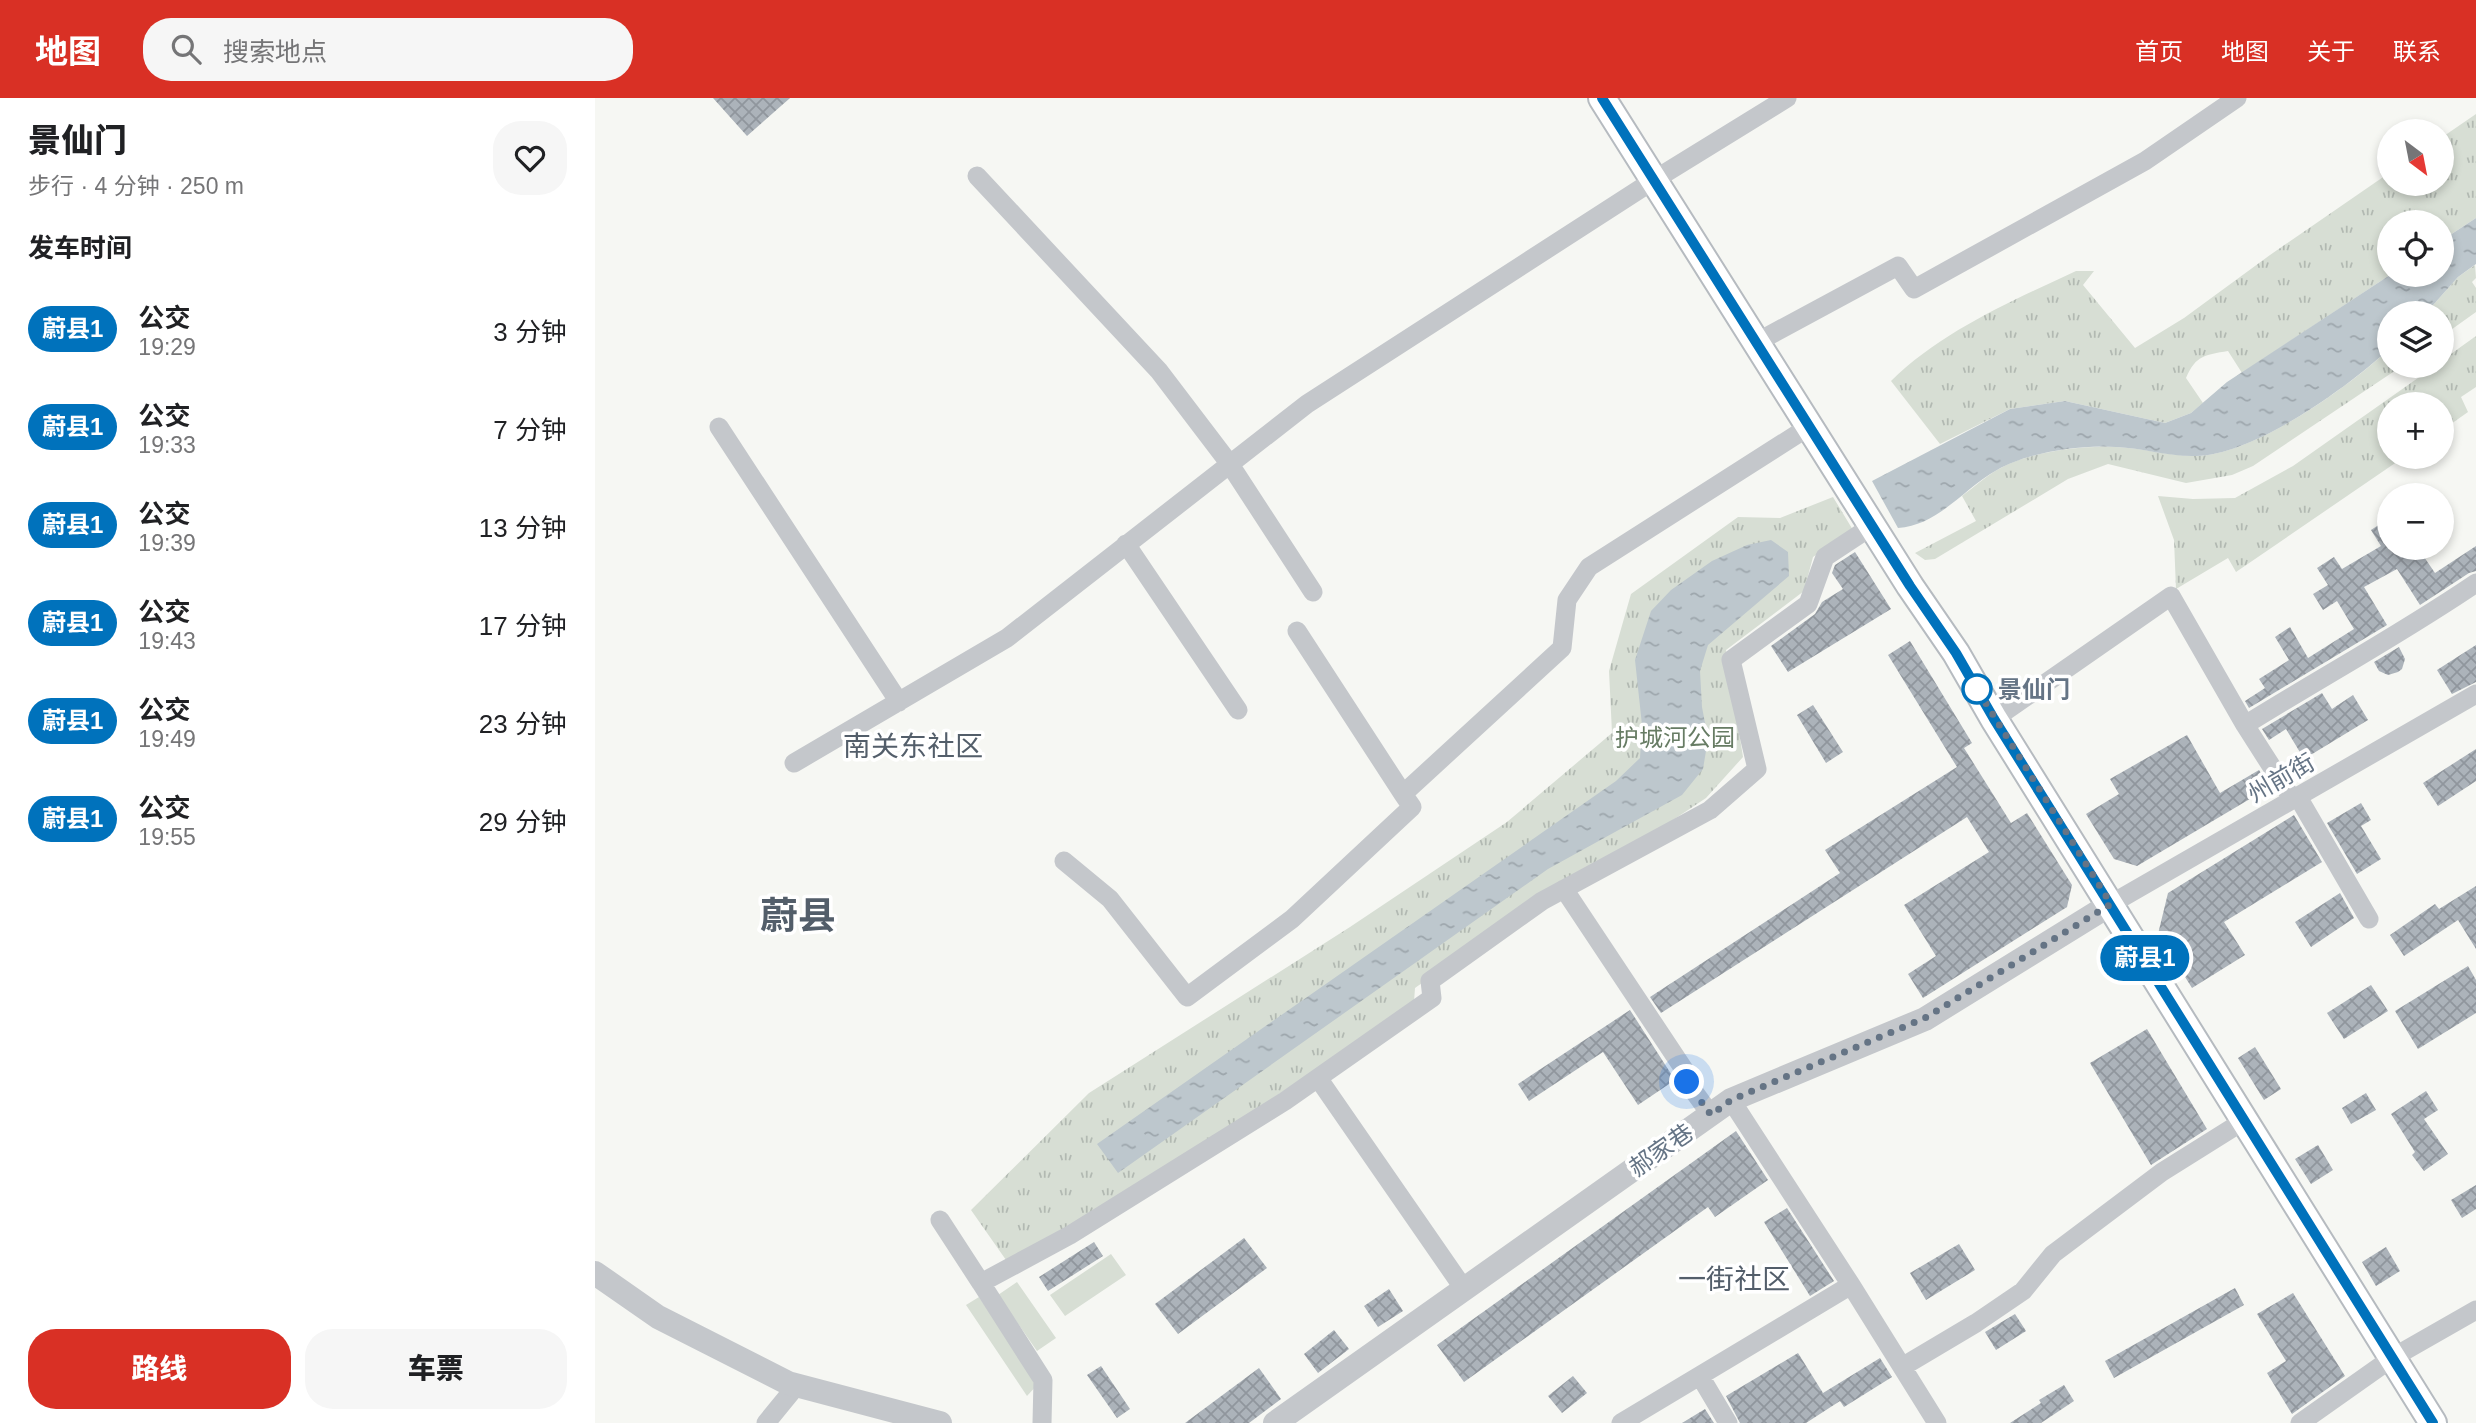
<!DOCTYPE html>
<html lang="zh">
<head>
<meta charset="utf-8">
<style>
  :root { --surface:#fff; --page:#f6f6f6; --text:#202124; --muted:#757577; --accent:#d93025 }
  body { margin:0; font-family:Helvetica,"Noto Sans SC",sans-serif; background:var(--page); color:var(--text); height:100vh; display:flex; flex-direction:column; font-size:26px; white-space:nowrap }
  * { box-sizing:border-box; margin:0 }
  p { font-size:23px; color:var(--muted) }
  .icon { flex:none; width:38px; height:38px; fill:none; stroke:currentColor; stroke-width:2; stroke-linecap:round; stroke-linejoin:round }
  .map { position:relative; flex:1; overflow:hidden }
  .details { display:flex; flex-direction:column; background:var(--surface); width:595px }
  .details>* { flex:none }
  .badge { padding:0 14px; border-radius:23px; font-size:24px; line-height:46px }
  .needle { width:46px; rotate:148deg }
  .tools { position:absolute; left:1782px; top:21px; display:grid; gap:14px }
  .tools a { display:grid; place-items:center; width:77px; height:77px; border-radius:50%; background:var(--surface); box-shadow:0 4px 10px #0003; font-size:35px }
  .you { position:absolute; width:35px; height:35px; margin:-18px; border:5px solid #fff; border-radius:50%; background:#1a73e8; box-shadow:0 0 0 10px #1a73e833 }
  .map>.badge { position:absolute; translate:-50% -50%; box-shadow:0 0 0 4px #fff }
  h2 { padding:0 28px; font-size:26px; line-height:63px }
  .round { display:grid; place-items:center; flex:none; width:74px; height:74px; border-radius:28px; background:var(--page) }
  .summary { display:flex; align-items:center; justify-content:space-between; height:119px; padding:0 28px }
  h1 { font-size:33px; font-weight:800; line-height:52px }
  .primary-button { display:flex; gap:14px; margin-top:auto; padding:14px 28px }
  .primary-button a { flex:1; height:80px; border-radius:28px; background:var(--accent); color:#fff; font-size:28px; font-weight:800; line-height:80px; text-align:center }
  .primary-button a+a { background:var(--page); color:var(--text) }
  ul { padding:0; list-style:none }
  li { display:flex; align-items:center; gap:21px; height:98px; padding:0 28px }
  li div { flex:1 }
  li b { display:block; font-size:26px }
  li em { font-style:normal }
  li .badge { min-width:77px; font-weight:700; text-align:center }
  header { display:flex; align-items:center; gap:42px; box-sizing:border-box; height:98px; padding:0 35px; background:var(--accent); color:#fff }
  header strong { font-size:33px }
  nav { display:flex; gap:38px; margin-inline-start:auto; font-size:24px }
  .search { width:490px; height:63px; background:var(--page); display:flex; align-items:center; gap:18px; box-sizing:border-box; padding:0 24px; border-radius:28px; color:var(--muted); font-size:26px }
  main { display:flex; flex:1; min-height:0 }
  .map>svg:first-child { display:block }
</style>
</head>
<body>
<header>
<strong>地图</strong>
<div class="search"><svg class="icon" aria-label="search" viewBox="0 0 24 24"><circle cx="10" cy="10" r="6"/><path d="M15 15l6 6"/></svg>搜索地点</div>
<nav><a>首页</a><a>地图</a><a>关于</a><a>联系</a></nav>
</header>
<main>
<section class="details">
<div class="summary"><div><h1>景仙门</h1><p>步行 · 4 分钟 · 250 m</p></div><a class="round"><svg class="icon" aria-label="heart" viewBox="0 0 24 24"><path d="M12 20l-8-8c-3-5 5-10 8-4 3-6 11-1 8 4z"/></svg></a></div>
<h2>发车时间</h2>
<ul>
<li><span class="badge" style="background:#0072bc;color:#fff">蔚县1</span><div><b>公交</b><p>19:29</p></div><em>3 分钟</em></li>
<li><span class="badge" style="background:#0072bc;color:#fff">蔚县1</span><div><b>公交</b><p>19:33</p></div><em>7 分钟</em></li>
<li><span class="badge" style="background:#0072bc;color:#fff">蔚县1</span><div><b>公交</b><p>19:39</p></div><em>13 分钟</em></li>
<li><span class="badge" style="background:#0072bc;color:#fff">蔚县1</span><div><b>公交</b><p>19:43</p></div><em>17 分钟</em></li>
<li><span class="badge" style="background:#0072bc;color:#fff">蔚县1</span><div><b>公交</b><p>19:49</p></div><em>23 分钟</em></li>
<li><span class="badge" style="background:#0072bc;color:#fff">蔚县1</span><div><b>公交</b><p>19:55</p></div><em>29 分钟</em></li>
</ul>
<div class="primary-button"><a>路线</a><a>车票</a></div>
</section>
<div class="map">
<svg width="1881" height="1325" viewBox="0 0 1881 1325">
  <defs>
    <pattern id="park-tufts" width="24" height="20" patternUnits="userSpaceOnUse" patternTransform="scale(1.75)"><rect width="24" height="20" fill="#d7ded4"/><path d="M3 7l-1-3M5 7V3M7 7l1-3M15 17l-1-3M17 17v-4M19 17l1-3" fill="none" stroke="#b2b9b2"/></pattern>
    <pattern id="water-ripples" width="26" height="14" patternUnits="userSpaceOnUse" patternTransform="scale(1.75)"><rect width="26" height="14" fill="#bdc7cd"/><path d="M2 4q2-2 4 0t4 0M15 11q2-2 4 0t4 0" fill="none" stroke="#9da6ac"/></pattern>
    <pattern id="building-cross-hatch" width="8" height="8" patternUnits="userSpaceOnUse" patternTransform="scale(1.75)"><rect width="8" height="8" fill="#acb3ba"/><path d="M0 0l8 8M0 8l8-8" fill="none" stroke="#90969d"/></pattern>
  </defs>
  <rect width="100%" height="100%" fill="#f6f7f3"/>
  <path fill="#d7ded4" d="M516,1156L531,1177L470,1218L455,1197Z
    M422,1184L461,1240L442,1253L403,1197Z
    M384,1199L443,1286L432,1298L371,1207Z"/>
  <path fill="url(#park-tufts)" d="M1881,16V120L1846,143V124H1794L1795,177L1647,275L1633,253C1610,257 1601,257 1591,280L1608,305L1596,315L1570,325L1470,303L1415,311L1345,346L1296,283C1347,233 1417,203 1481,173H1499L1488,187L1540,250L1589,220L1675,157L1794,75V86H1846V40Z
    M1880,167L1881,180L1877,184L1881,190V214L1846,239V215H1831L1863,179Z
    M1881,238V289L1866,299L1873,314L1846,333V306H1794V359H1809L1641,474L1633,460L1581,491L1579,442L1563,398L1598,401L1640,400L1698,368L1840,268H1846V263Z
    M1794,251V268H1807L1658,368L1637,377L1591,385L1513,366L1473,381L1340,461L1330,462L1320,455L1381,423L1367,398C1379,389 1390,379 1402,372C1431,354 1487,347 1521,349C1547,350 1574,358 1601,358C1658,357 1753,290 1794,251Z
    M1238,399L1258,432L1218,459L1209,493L1131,552L1148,659L1111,700L1069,728L961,789L820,890L819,904C687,995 554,1087 411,1162L376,1112L494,995L755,829L912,724L1017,635L1014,573L1036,496L1143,419L1185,420Z"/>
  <path fill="url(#water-ripples)" d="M1881,120V166L1863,179L1831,215H1794V251C1752,290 1659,357 1601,358C1575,359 1548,350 1521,349C1495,347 1463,351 1437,358C1426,361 1412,366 1402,372C1368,391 1344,427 1303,430L1277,383L1415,311L1470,303L1570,325L1596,315L1632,284L1795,177H1846V143Z
    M1176,442L1193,454L1194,478L1113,547L1105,573L1107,609L1113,641L1108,671L1087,697L953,771L523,1075L502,1046L1021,683L1045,660L1047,627L1040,562L1056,513L1076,492L1117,463L1152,447Z"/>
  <path fill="url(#building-cross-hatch)" d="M118,0H195L152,38Z
    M1794,420V450H1823L1840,475L1881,448V473L1874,475L1825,507L1802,471L1769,489L1792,527L1654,610L1650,603L1670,590L1664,581L1694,562L1680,539L1695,529L1713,560L1759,531L1742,503L1728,512L1718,496L1733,487L1722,470L1739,459L1747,471L1786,448L1776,432Z
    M1260,454L1296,511L1193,574L1176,548L1220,516L1227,504L1248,491L1237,475L1240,467Z
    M1315,543L1377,645L1369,650L1416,725L1432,715L1477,787L1472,809L1328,900L1313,876L1341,858L1309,807L1394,754L1372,719L1066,915L1055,899L1245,775L1230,752L1362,669L1293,557Z
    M1881,547V584L1857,596L1842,572Z
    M1804,549L1810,561L1807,571L1803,574L1793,577L1784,573L1779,564Z
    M1727,595L1737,611L1758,597L1773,622L1709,661L1691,631L1674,642L1667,631Z
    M1218,607L1248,654L1231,665L1202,617Z
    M1592,637L1625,695L1664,672L1675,689L1542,768L1519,761L1491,716L1524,696L1515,681Z
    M1881,651V683L1843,708L1828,685Z
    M1766,705L1776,722L1766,728L1786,761L1762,776L1732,725Z
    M1699,717L1727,764L1629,824L1650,857L1597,890L1563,836L1573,795Z
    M1881,788V851L1863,822L1809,858L1795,837L1840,806L1844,811Z
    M1745,795L1759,820L1716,849L1700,824Z
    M1873,868L1881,882V915L1823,951L1800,913Z
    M1776,887L1793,913L1749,941L1732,915Z
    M1035,912L1080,982L1043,1007L1008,954L934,1003L923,986Z
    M1552,931L1612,1031L1556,1067L1495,965Z
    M1660,949L1686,991L1669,1002L1643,960Z
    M1831,993L1843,1012L1829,1021L1853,1056L1829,1073L1817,1057L1820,1054L1796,1016Z
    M1771,995L1781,1012L1756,1026L1747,1010Z
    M1141,1033L1173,1082L1120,1119L1113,1109L869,1284L842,1247Z
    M1723,1047L1738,1072L1716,1086L1700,1061Z
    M1881,1087V1111L1867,1120L1856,1102Z
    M1192,1110L1239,1183L1215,1198L1169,1124Z
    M649,1140L672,1170L583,1236L560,1206Z
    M499,1144L508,1158L453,1193L444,1179Z
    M1364,1146L1380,1172L1331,1202L1315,1175Z
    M1791,1149L1805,1173L1781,1188L1767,1164Z
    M1640,1190L1649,1207L1519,1280L1510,1263Z
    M794,1191L808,1213L783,1229L769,1208Z
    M1698,1195L1750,1278L1697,1316L1672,1275L1691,1263L1662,1216Z
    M1420,1216L1431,1233L1401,1252L1390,1234Z
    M739,1232L754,1251L723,1275L709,1256Z
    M1203,1255L1228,1295L1285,1260L1297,1279L1249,1309L1245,1303L1211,1325H1145L1131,1298Z
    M506,1268L535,1311L522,1320L492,1277Z
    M664,1270L686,1301L654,1325H590Z
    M978,1278L992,1295L967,1315L953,1298Z
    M1469,1287L1479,1303L1446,1325H1415L1446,1305L1444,1302Z
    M1110,1311L1119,1325H1087Z"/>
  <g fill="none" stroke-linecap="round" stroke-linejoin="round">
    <g stroke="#b6bbc0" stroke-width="30">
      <path id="secondary" d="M1007,0L1315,488L1361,555L1399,621L1838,1325"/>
    </g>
    <path stroke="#c4c7cb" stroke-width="19" d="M382,78L564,273L634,365L718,494
      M1162,244L1303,168L1319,191L1550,63L1642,0
      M124,329L304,604
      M531,446L643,612
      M702,533L808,696
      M1399,621L1576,498L1650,627
      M199,665L412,540L712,306L1059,82L1192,0
      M1703,699L1774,821
      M1698,702L1650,627C1727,579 1806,536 1881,485
      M469,763L515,801L592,899L697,821L817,709L808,696L967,550L972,502L994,469L1215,328
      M969,791L1092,976V984L1116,1017
      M1516,806L1881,596
      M723,980L869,1191
      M1136,1002L1256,1187L1342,1325
      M345,1122L386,1185
      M1307,1269L1381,1225L1428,1193L1458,1156L1567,1074L1650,1022
      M1105,1278L1133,1325
      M171,1325L202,1287
      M447,1325L448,1282L386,1185L475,1137L690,1003L837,900L835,883L947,803L1115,712L1162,671L1136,562L1213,506L1230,459L1277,428
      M1026,1325L1256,1187
      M1705,1325L1797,1260L1881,1212"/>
    <path stroke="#c4c7cb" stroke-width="24" d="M0,1175L63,1219L193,1285L345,1325
      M680,1325L1136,1002L1330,921L1516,806"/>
    <use href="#secondary" stroke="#fff" stroke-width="26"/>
  </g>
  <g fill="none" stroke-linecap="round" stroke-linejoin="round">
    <g stroke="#fff" stroke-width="16">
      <path id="line" d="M1007,0L1315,488L1361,555L1399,621L1838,1325"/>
    </g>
    <use href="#line" stroke="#0072bc" stroke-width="10"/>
    <path stroke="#657485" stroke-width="7" stroke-dasharray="0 12.6" d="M1092,984L1116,1017L1136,1002L1330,920L1516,806L1382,591"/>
  </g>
  <circle fill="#fff" stroke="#0072bc" stroke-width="3.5" cx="1382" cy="591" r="14"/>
  <g text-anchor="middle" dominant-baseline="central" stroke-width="7" stroke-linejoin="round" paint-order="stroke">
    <g font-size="24" font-weight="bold" fill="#657485" stroke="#fff" text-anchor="start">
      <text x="1403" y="591">景仙门</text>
    </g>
    <g font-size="24" fill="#677c64" stroke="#fff">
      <text x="1080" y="639">护城河公园</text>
    </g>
    <g font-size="24" fill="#657485" stroke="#fff">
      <text transform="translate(1686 680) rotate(-30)">州前街</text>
      <text transform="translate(1066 1052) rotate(-35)">郝家巷</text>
    </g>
    <g font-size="28" fill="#535e6a" stroke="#fff">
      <text x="318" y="648">南关东社区</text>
      <text x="1139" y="1181">一街社区</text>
    </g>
    <g font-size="38" font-weight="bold" fill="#535e6a" stroke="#fff">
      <text x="203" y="818">蔚县</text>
    </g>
  </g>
</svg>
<div class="tools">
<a><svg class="needle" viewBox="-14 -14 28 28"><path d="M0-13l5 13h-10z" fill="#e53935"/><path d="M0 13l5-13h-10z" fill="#757577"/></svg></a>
<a><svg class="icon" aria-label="locate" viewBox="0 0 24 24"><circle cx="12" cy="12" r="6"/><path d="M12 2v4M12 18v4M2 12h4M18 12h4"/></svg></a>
<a><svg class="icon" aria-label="layers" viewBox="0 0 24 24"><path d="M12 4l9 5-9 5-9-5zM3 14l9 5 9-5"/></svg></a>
<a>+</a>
<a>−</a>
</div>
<div class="you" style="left:1092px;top:984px"></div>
<b class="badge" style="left:1550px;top:860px;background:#0072bc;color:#fff">蔚县1</b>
</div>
</main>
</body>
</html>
